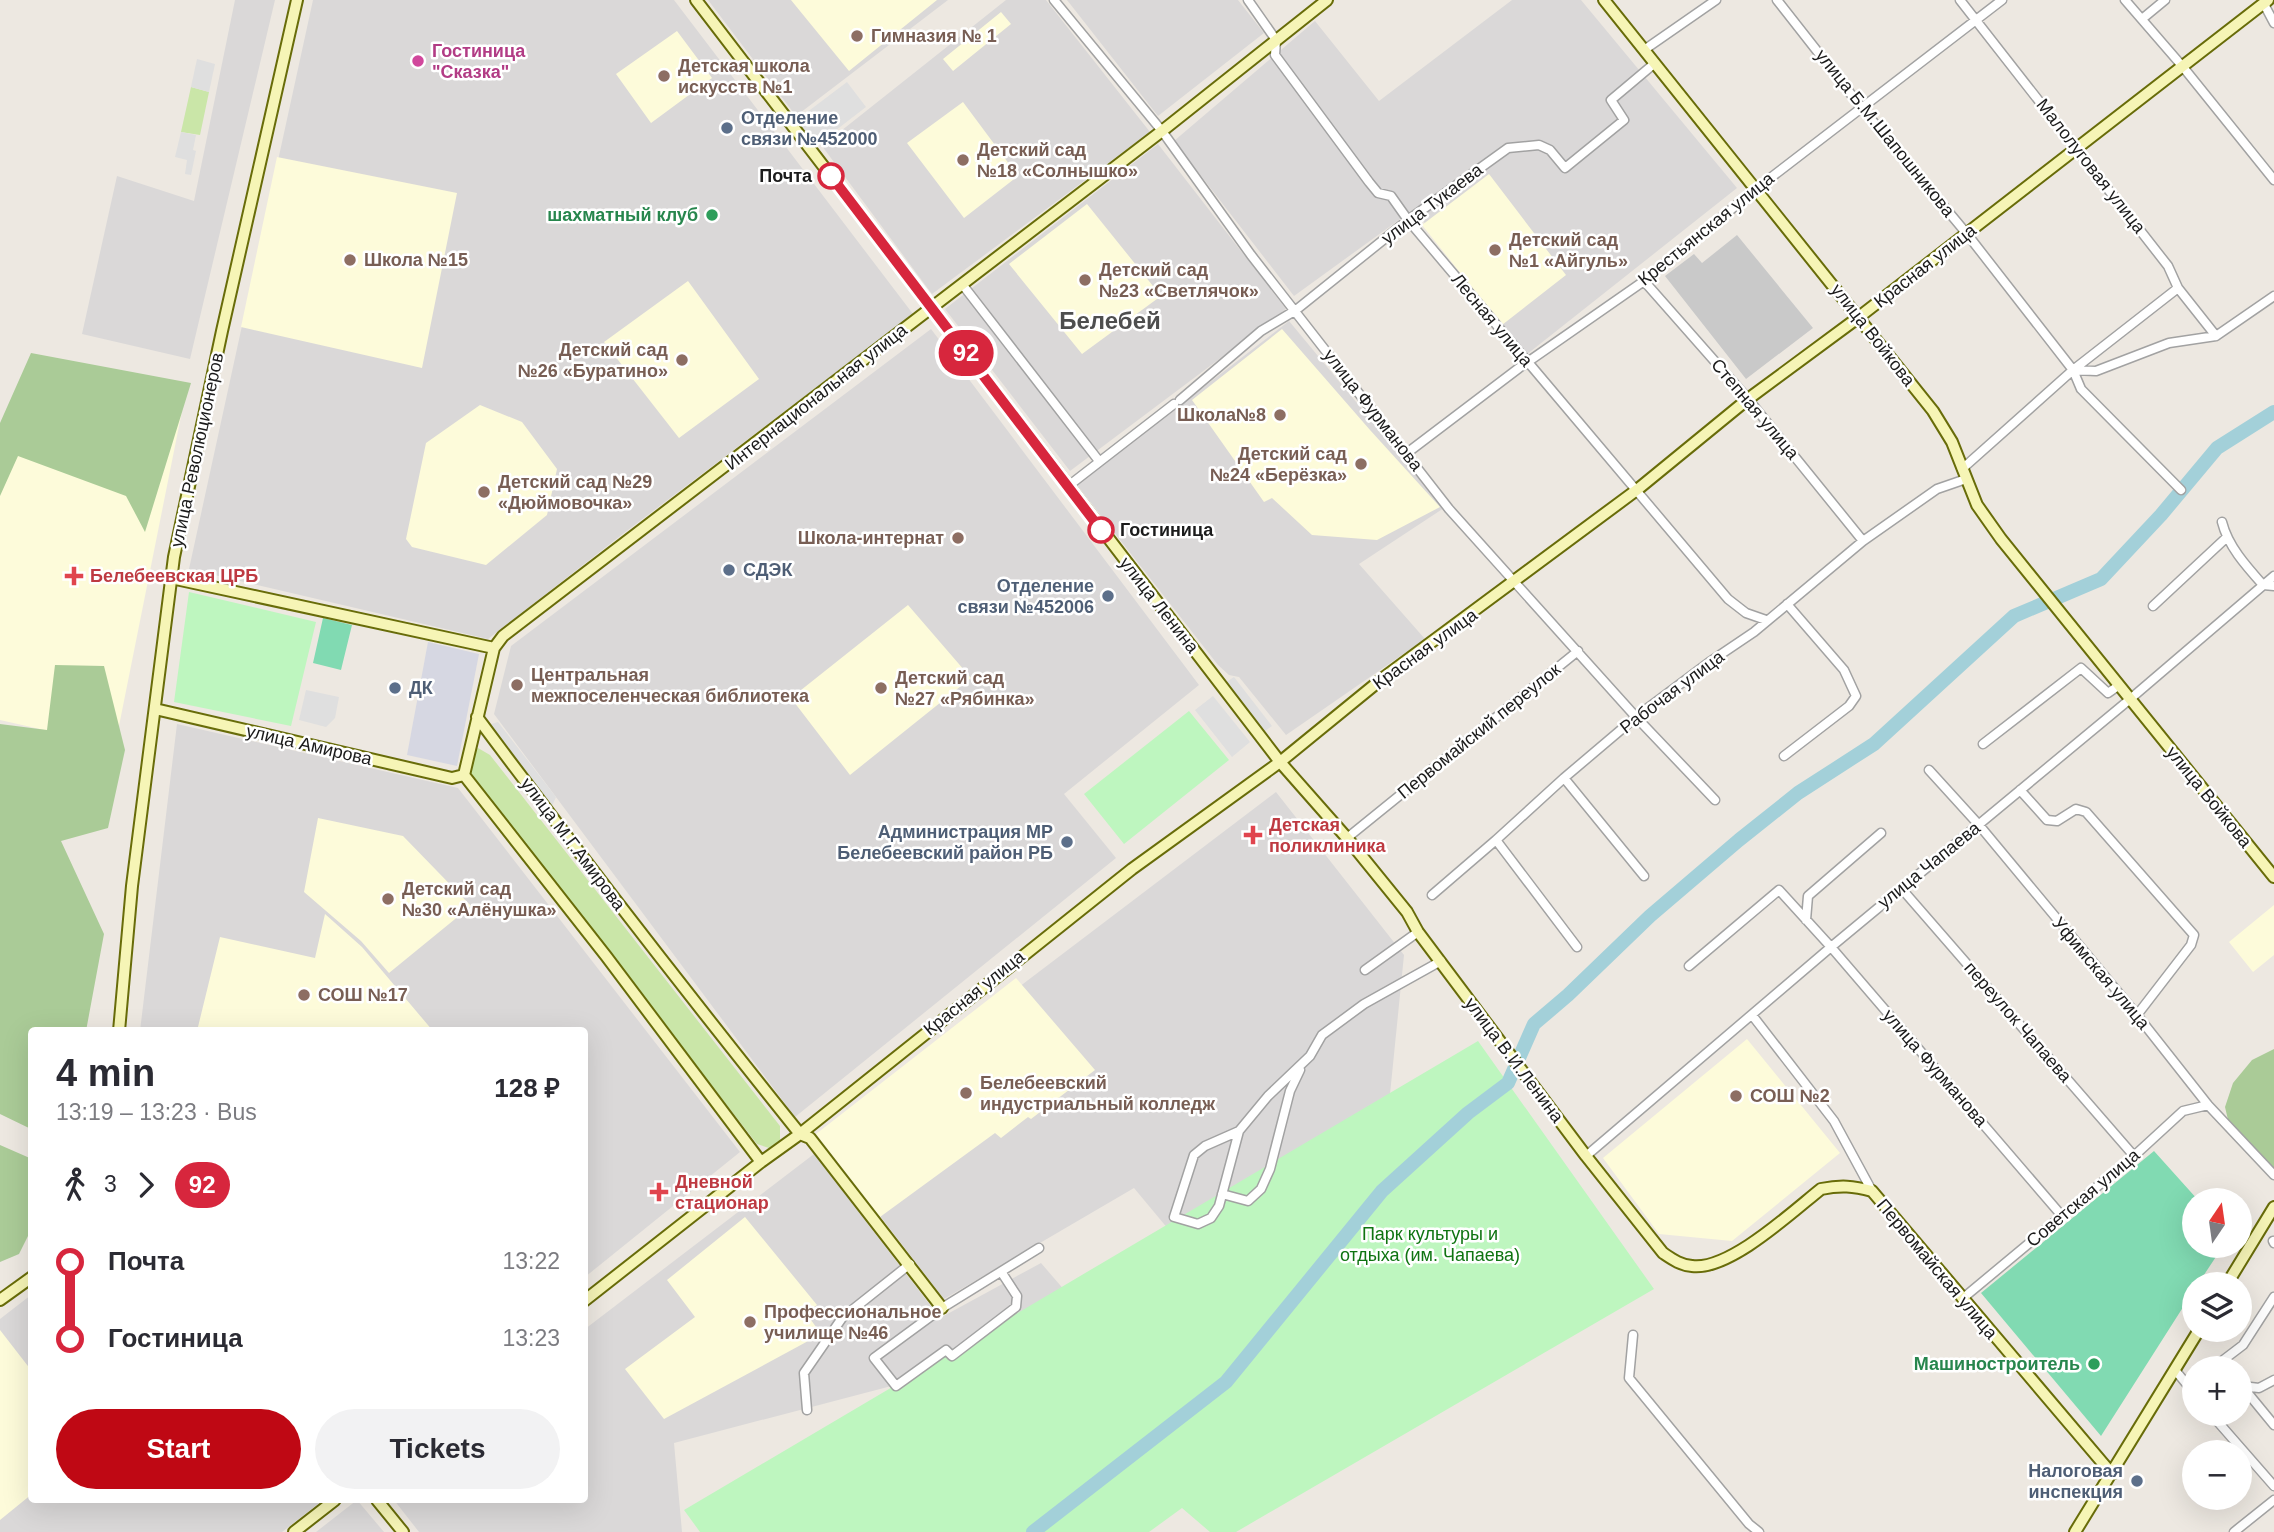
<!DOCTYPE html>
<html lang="en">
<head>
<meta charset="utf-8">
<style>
  :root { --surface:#fff; --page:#f2f2f3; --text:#2b2b33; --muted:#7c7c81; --accent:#bf0814 }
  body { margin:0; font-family:Arial,sans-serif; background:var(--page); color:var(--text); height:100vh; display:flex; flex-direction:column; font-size:26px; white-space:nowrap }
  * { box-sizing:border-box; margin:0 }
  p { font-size:23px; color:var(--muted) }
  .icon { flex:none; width:38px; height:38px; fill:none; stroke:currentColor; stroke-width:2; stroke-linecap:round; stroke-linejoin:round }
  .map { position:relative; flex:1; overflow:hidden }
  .side { position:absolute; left:28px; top:1027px; width:560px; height:476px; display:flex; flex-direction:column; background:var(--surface); border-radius:7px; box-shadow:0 7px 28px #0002 }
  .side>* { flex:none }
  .badge { padding:0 14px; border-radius:23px; font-size:24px; line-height:46px }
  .needle { width:46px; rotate:13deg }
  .tools { position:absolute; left:2182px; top:1188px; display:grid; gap:14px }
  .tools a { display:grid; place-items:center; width:70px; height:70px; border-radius:50%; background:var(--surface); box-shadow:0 7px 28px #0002; font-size:35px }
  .map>.badge { position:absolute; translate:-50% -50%; box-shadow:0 0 0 4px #fff }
  .legs { display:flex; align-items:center; gap:10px; height:77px; padding:0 28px; font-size:23px }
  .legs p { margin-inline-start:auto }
  .overview { display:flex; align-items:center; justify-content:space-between; height:119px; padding:0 28px }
  h1 { font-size:38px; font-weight:600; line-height:52px }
  .button { display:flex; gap:14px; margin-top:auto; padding:14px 28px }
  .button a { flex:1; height:80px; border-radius:42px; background:var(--accent); color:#fff; font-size:28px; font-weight:600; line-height:80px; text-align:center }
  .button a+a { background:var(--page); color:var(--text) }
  ul { padding:0 28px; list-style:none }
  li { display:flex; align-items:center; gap:24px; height:77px; font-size:26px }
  li i { display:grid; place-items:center; width:10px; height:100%; margin:0 9px; background:currentColor }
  li i::after { content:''; width:18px; height:18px; margin:-9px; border:5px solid; border-radius:50%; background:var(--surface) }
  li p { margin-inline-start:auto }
  li:first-child i { background:linear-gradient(#0000 50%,currentColor 0) }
  li:last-child i { background:linear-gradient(currentColor 50%,#0000 0) }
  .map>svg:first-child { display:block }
</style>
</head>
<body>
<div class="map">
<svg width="2274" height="1532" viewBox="0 0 2274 1532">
  <rect width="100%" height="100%" fill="#ede8e1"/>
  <path fill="#dad8d8" d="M235,0H275L190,359L82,334L117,176L194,201Z
    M313,0H674L913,314L624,533L488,639L189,569Z
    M708,0H948L796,116Z
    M1006,0H1046L1150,132L932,294L822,146Z
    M1067,0H1238L1264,33L1158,116Z
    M1512,0H1581L1737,188L1526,355L1414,209L1294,296L1174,141L1315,21L1379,101Z
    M1158,144L1286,309L1070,471L945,309Z
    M1289,321L1444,508L1359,564L1425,639L1286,735L1239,677L1229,675L1218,665L1077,485Z
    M931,329L1199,685L1064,794L1116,858L795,1117L494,714L511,646Z
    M177,724L458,788L740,1152L585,1277L584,1031H140Z
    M1276,792L1404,955L1388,1114L1179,1242L1134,1188L944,1299L820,1138Z
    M814,1154L940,1318L1041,1263L1091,1321L1051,1344L674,1443L682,1532H419L394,1500H584L585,1329Z
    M31,1295L32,1500H323L282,1532H0V1319Z
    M357,1500L384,1532H316Z"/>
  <path fill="#fdfbda" d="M791,0H937L849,71Z
    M1001,12L1011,24L953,71L943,59Z
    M677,31L712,78L651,123L616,74Z
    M963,102L1018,176L964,218L907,143Z
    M277,157L457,193L422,368L241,327Z
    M1489,174L1566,275L1502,325L1422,225Z
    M1087,204L1161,296L1082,354L1009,264Z
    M688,281L759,379L679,438L604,342Z
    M1282,329L1370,430L1440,507L1377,540L1312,535L1272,498L1264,502L1192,400Z
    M187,386L115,746L0,720V431Z
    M480,405L522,422L557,469L547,515L486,565L412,547L406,539L426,443Z
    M908,605L971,678L850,775L791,698Z
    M318,818L403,836L471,906L389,973L361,941L304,892Z
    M2274,905V955L2253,972L2229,942Z
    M325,914L362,947L433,1031H197L220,937L315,958Z
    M1016,978L1095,1070L1031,1119L1028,1117L1001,1138L995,1133L880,1217L816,1134Z
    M1747,1039L1840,1153L1732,1241L1659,1234L1603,1158Z
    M745,1217L817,1305L806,1313L816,1327L808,1334L810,1340L664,1419L625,1369L695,1317L667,1280Z
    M0,1330L31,1370L32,1494L0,1520Z"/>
  <path fill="#c9c9c9" d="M1737,235L1813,328L1746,379L1665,276L1694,254L1702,263Z"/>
  <path fill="#cae6a8" d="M191,87L209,92L200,135L181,132Z
    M478,748L490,755L780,1126V1140L769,1148L757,1144L468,771V755Z"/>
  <path fill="#aacb97" d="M31,353L191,383L145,532L126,496L18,456L0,496V423Z
    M55,665L104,666L125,750L108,828L61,841L104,934L86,1031H32L31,1129L0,1114V724L47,730Z
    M2274,1049V1168L2229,1124L2225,1107L2233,1083L2252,1060Z
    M0,1145L32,1159L31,1230L19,1254L0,1262Z"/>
  <path fill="#bef6bf" d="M189,592L316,622L291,726L174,702Z
    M1189,711L1229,760L1124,844L1084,794Z
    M1478,1041L1654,1289L1236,1532H1210L1182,1508L1149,1532H700L684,1510Z"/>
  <path fill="#81dab2" d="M323,618L352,625L341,670L313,663Z
    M2154,1151L2198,1200H2194V1246H2223L2198,1284H2194V1290L2101,1436L1981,1293Z"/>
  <path fill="#dfdfdf" d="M197,59L215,64L209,92L191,87Z
    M847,82L866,107L814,147L794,122Z
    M181,132L196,135L193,150L196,151L191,175L185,174L187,160L175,157Z
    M1234,677L1272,726L1262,733L1225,683Z
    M306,690L339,697L335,718L326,727L299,720Z
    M1213,696L1250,742L1232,757L1195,710Z
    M498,722L556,797L552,806L488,725Z"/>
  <path fill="#d6d7e2" d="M428,642L479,654L457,766L407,755Z"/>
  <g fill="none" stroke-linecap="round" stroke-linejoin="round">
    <path stroke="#a3d0d9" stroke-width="14" d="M1033,1532L1226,1382L1382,1191L1468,1113L1508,1083L1534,1024L1568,995L1650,916L1739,840L1798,793L1874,744L2014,616L2101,579L2161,515L2217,448L2274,412"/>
    <g stroke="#a2a2a2" stroke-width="11">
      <path id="street" d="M1054,0L1162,131L1251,255L1449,509L1636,717L1715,800
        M1248,0L1276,40L1275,55L1369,182L1378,193L1391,196L1408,220L1728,599L1746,613L1766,620
        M1777,0L1861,107L1967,234L2073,370L2081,389L2181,490
        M1960,0L2168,266L2178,288L2216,336
        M2125,0L2183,67L2274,180
        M2267,1L2265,6L2274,23
        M2142,19L2165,0
        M1644,50L1716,0
        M1644,281L1748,399L1863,541
        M962,284L1099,461
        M2073,370L2178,288
        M1180,400L1261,331L1296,310L1408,220L1508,148L1539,145L1550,150L1565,168L1624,120L1611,100L1655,63
        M1407,453L1519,368L1644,281L1756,189L2002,0
        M1962,469L2073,370L2096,371L2169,343L2216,336L2274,296
        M1067,487L1174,404
        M2222,522C2228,546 2246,566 2263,585L2274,586
        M2153,606L2226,538
        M1983,744L2081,668L2108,693L2118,686
        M1784,756L1849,706L1856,696L1844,670L1787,604
        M1929,770L1979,825L2137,1015L2208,1105L2274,1175
        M1564,778L1644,876
        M2020,790L2047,820L2057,821L2076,809L2086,812L2194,935L2191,945L2137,1015
        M1347,838L1578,651
        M1901,888L2134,1156
        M1432,895L1496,840
        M1806,920L1808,896L1881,833
        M1577,947L1496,840L1564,778L1636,717L1711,661L1754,632L1863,541L1937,489L1966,479
        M1689,966L1779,890L1831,947L2062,1216
        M1365,970L1418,932
        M1752,1015L1834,1121L1872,1191
        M1239,1131L1219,1206L1211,1218L1198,1224L1174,1217L1194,1155L1205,1146L1239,1131L1268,1096L1310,1056L1322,1035L1364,1004L1441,961
        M1586,1156L1831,947L2129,700L2274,576
        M1222,1194L1248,1201L1261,1189L1270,1169L1290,1091L1300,1070
        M2273,1241L2274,1243
        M1002,1273L1017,1296L1016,1307L952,1356L946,1350L896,1386L874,1358L942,1308L1039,1248
        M1962,1299L2134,1156L2183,1111L2208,1105
        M1633,1335L1629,1378L1749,1524L1759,1532
        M2228,1368L2222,1361L2243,1345L2274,1297
        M2175,1370L2194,1393
        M2242,1386L2274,1425
        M2242,1386L2259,1388L2274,1380
        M807,1410L804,1373L842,1318L910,1264
        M2211,1414L2274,1486
        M2234,1532L2274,1500"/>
    </g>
    <g stroke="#686c09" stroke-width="14">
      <path id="secondary" d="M696,0L1280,762L1347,838L1407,912L1418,932L1586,1156L1663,1253C1672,1259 1680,1265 1692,1266C1729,1271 1792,1212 1821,1189C1841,1185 1853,1186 1872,1191L2112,1474
        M1604,0L1933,411L1952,442L1977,505L2001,539L2274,877
        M171,578L494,648
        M155,709L452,778L464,775
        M477,717C582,858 690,997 800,1134L810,1138L942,1308
        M464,775L494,648L503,636L1162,131L1327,0
        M464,775L606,956L761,1162
        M119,1031L132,886L174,557L222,331L297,0
        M2227,1284L2274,1207
        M0,1300L32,1277
        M584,1301L761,1162L800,1134L1132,869L1280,762L1383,678L1638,489L1748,399L1859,317L2268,0
        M377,1500L403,1532
        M294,1532L335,1500
        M2075,1532L2199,1330"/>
    </g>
    <use href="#street" stroke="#fff" stroke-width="8"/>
    <use href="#secondary" stroke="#f6f5b6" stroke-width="10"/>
  </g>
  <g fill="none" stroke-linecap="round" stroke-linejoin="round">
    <g stroke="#fff" stroke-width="16">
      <path id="line-1" d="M831,176L1101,530"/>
    </g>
    <use href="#line-1" stroke="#d7263d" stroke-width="10"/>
  </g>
  <g fill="#8d6e63" stroke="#fff" stroke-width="2.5">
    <circle cx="857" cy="36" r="7"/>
    <circle cx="664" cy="76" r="7"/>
    <circle cx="963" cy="160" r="7"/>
    <circle cx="1495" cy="250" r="7"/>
    <circle cx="350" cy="260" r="7"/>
    <circle cx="1085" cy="280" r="7"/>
    <circle cx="682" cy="360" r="7"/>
    <circle cx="1280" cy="415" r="7"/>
    <circle cx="1361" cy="464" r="7"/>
    <circle cx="484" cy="492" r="7"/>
    <circle cx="958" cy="538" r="7"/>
    <circle cx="517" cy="685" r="7"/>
    <circle cx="881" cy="688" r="7"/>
    <circle cx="388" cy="899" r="7"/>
    <circle cx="304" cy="995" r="7"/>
    <circle cx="966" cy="1093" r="7"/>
    <circle cx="1736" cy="1096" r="7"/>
    <circle cx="750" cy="1322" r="7"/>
  </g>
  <circle fill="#d1479c" stroke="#fff" stroke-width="2.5" cx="418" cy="61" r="7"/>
  <g fill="#5c6f8a" stroke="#fff" stroke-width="2.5">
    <circle cx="727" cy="128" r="7"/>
    <circle cx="729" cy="570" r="7"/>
    <circle cx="1108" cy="596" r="7"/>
    <circle cx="395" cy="688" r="7"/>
    <circle cx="1067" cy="842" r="7"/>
    <circle cx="2137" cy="1481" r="7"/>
  </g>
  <g fill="#fff" stroke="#d7263d" stroke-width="3.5">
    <circle cx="831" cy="176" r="12"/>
    <circle cx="1101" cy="530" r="12"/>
  </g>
  <g fill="#2e9e5b" stroke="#fff" stroke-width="2.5">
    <circle cx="712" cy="215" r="7"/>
    <circle cx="2094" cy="1364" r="7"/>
  </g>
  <g fill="#e0444e" stroke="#fff" stroke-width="2.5">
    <path d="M70.5 565.5h7v7h7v7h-7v7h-7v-7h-7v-7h7z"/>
    <path d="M1249.5 824.5h7v7h7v7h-7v7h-7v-7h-7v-7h7z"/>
    <path d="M655.5 1181.5h7v7h7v7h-7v7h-7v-7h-7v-7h7z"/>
  </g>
  <g text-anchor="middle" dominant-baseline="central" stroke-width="5" stroke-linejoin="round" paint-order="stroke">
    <g font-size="18" font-weight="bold" fill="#785e54" stroke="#fff" text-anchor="start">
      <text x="871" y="36">Гимназия № 1</text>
      <text x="678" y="66">Детская школа<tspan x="678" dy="21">искусств №1</tspan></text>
      <text x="977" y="150">Детский сад<tspan x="977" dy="21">№18 «Солнышко»</tspan></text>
      <text x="1509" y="240">Детский сад<tspan x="1509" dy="21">№1 «Айгуль»</tspan></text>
      <text x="364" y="260">Школа №15</text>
      <text x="1099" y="270">Детский сад<tspan x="1099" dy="21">№23 «Светлячок»</tspan></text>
      <text x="668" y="350" text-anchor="end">Детский сад<tspan x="668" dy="21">№26 «Буратино»</tspan></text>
      <text x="1266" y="415" text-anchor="end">Школа№8</text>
      <text x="1347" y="454" text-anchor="end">Детский сад<tspan x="1347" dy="21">№24 «Берёзка»</tspan></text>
      <text x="498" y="482">Детский сад №29<tspan x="498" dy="21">«Дюймовочка»</tspan></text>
      <text x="944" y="538" text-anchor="end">Школа-интернат</text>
      <text x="531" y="675">Центральная<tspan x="531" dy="21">межпоселенческая библиотека</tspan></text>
      <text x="895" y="678">Детский сад<tspan x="895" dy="21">№27 «Рябинка»</tspan></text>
      <text x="402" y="889">Детский сад<tspan x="402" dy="21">№30 «Алёнушка»</tspan></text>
      <text x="318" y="995">СОШ №17</text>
      <text x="980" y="1083">Белебеевский<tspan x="980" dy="21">индустриальный колледж</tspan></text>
      <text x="1750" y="1096">СОШ №2</text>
      <text x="764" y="1312">Профессиональное<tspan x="764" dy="21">училище №46</tspan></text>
    </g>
    <g font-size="18" font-weight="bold" fill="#b23c85" stroke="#fff" text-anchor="start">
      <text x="432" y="51">Гостиница<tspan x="432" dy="21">"Сказка"</tspan></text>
    </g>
    <g font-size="18" font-weight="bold" fill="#4e5e75" stroke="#fff" text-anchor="start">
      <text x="741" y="118">Отделение<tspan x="741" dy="21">связи №452000</tspan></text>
      <text x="743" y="570">СДЭК</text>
      <text x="1094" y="586" text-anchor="end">Отделение<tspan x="1094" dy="21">связи №452006</tspan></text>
      <text x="409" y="688">ДК</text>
      <text x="1053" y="832" text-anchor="end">Администрация МР<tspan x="1053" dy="21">Белебеевский район РБ</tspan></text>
      <text x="2123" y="1471" text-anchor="end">Налоговая<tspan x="2123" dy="21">инспекция</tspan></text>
    </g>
    <g font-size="18" fill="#1b1b1b" stroke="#fff">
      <text transform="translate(1885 133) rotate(51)">улица Б.М.Шапошникова</text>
      <text transform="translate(2091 166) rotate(52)">Малолуговая улица</text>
      <text transform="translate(1432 204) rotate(-37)">улица Тукаева</text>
      <text transform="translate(1706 229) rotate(-39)">Крестьянская улица</text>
      <text transform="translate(1925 266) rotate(-38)">Красная улица</text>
      <text transform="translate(1492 320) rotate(50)">Лесная улица</text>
      <text transform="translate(1873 335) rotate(52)">улица Войкова</text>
      <text transform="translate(816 397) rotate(-38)">Интернациональная улица</text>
      <text transform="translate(1755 409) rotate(50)">Степная улица</text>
      <text transform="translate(1373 410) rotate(52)">улица Фурманова</text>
      <text transform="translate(197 450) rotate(-78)">улица Революционеров</text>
      <text transform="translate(1159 605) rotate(52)">улица Ленина</text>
      <text transform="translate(1425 649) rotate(-36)">Красная улица</text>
      <text transform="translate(1672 692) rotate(-37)">Рабочая улица</text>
      <text transform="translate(1479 731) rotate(-39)">Первомайский переулок</text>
      <text transform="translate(309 745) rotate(13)">улица Амирова</text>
      <text transform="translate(2209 797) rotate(51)">улица Войкова</text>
      <text transform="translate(573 844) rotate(53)">улица М.Г.Амирова</text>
      <text transform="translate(1929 865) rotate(-39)">улица Чапаева</text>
      <text transform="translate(2101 973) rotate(50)">Уфимская улица</text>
      <text transform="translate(974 993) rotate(-39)">Красная улица</text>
      <text transform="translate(2018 1022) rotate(49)">переулок Чапаева</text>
      <text transform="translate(1514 1060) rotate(53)">улица В.И.Ленина</text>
      <text transform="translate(1935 1068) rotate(49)">улица Фурманова</text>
      <text transform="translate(2083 1198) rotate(-40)">Советская улица</text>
      <text transform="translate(1937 1269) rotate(50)">Первомайская улица</text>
    </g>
    <g font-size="18" font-weight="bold" fill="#1b1b1b" stroke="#fff" text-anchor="end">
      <text x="812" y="176">Почта</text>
      <text x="1120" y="530" text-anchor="start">Гостиница</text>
    </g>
    <g font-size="18" font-weight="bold" fill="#27864d" stroke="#fff" text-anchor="end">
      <text x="698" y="215">шахматный клуб</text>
      <text x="2080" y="1364">Машиностроитель</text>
    </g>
    <g font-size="18" font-weight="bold" fill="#be3a42" stroke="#fff" text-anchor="start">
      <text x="90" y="576">Белебеевская ЦРБ</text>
      <text x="1269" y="825">Детская<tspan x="1269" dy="21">поликлиника</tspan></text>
      <text x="675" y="1182">Дневной<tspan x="675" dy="21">стационар</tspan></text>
    </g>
    <g font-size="18" fill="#0f7411" stroke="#fff">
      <text x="1430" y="1234">Парк культуры и<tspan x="1430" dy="21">отдыха (им. Чапаева)</tspan></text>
    </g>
    <g font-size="24" font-weight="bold" fill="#4e4e4e" stroke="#fff">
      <text x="1110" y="320">Белебей</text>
    </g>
  </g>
</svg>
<div class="tools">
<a><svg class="needle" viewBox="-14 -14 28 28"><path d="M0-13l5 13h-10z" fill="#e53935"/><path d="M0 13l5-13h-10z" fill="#7c7c81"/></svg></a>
<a><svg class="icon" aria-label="layers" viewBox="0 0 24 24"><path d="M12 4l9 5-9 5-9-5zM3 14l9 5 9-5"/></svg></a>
<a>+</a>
<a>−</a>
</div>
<b class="badge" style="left:966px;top:353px;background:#d7263d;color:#fff">92</b>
<section class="side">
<div class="overview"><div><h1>4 min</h1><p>13:19 – 13:23 · Bus</p></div><b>128 ₽</b></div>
<div class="legs"><svg class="icon" aria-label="walk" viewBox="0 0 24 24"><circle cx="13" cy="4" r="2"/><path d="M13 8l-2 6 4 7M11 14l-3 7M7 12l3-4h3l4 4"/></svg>3<svg class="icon" aria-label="forward" viewBox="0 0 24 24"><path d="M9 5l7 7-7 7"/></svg><b class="badge" style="background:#d7263d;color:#fff">92</b></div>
<ul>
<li><i style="color:#d7263d"></i><b>Почта</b><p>13:22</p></li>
<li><i style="color:#d7263d"></i><b>Гостиница</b><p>13:23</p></li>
</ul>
<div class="button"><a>Start</a><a>Tickets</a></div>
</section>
</div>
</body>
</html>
